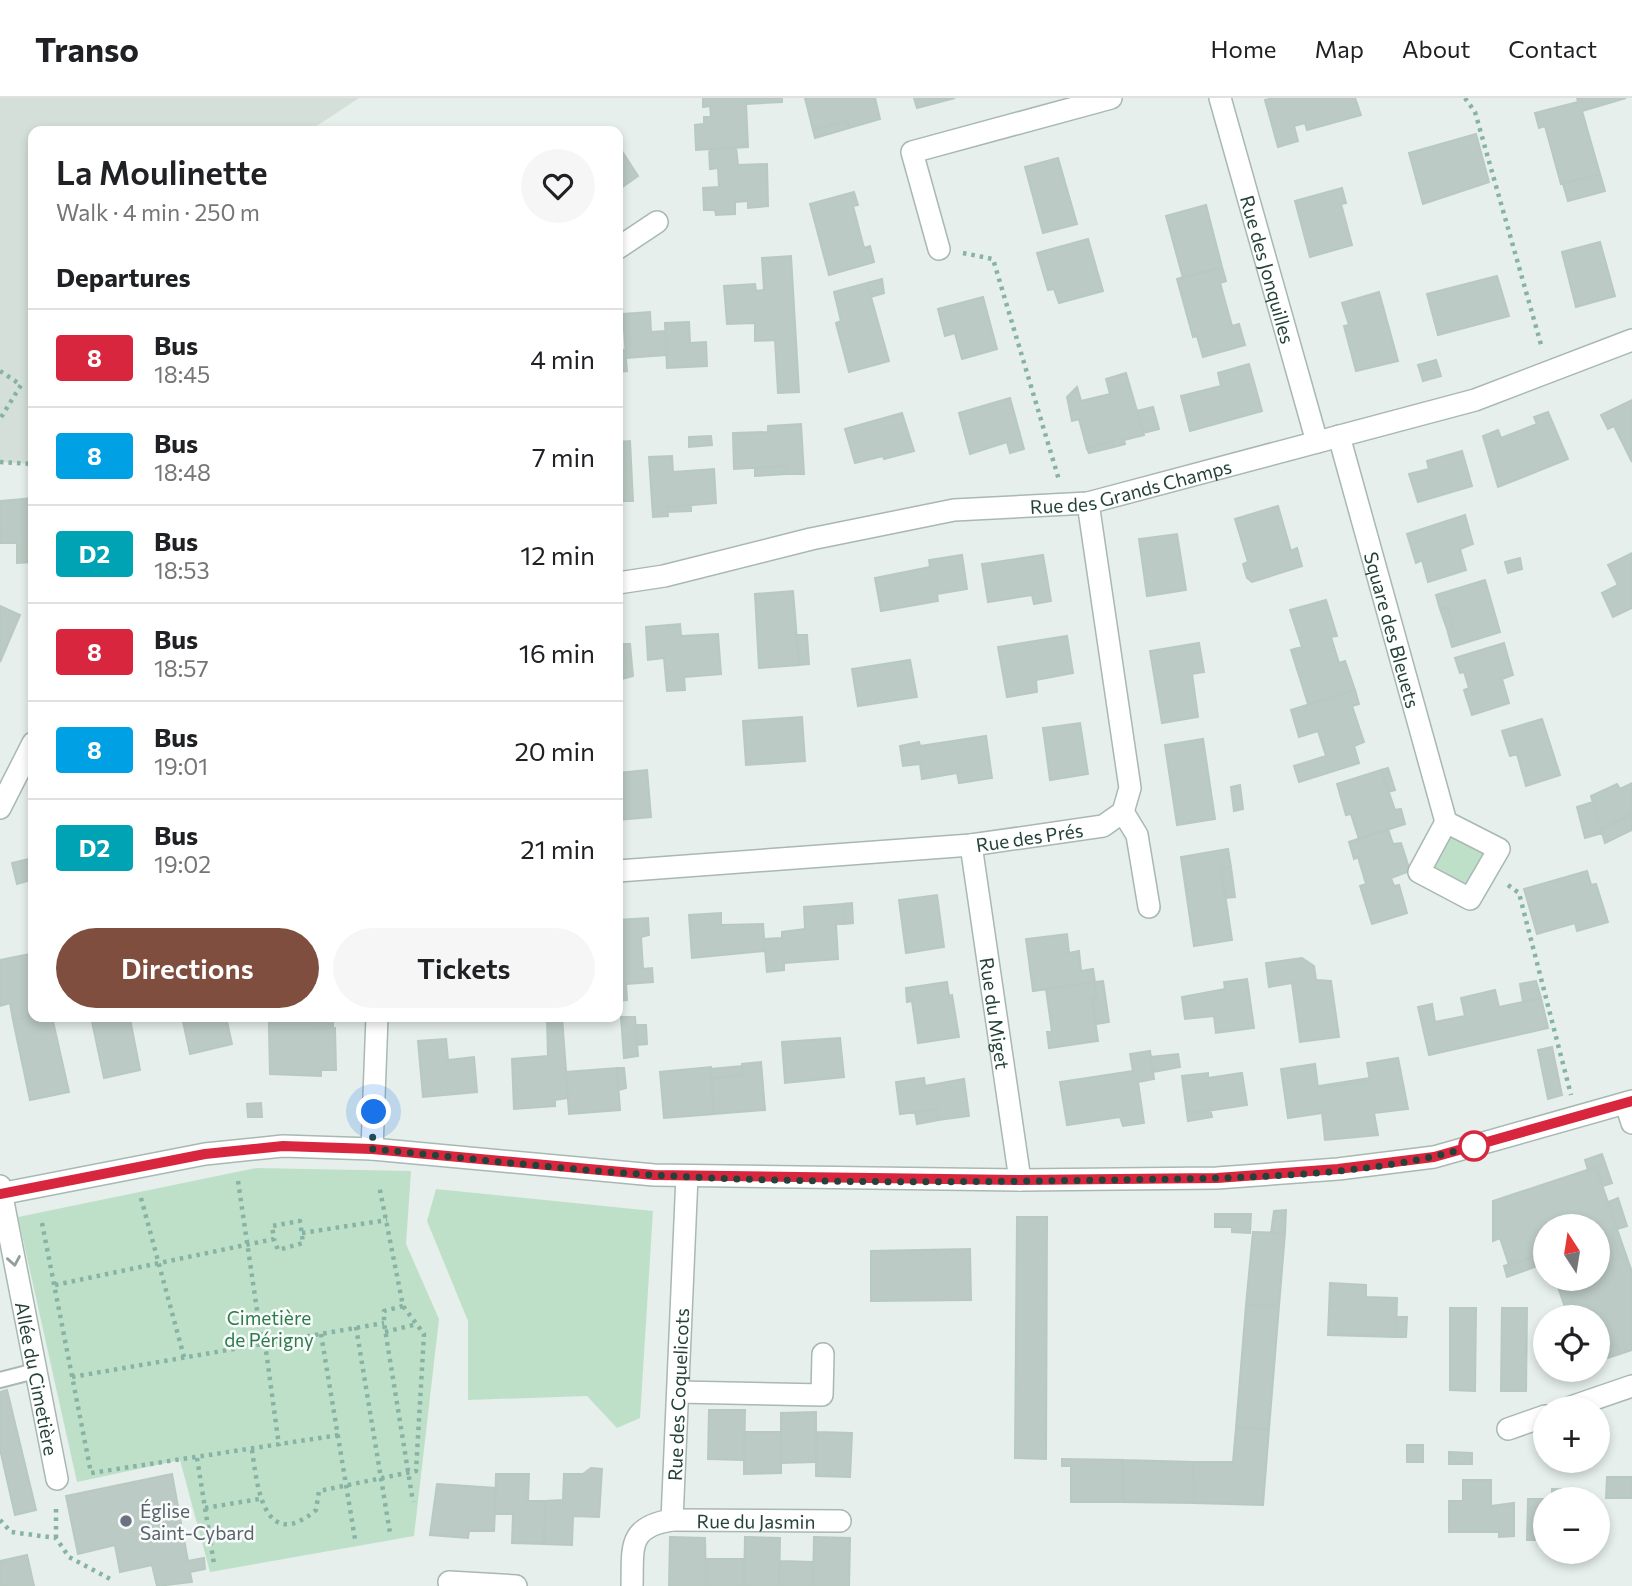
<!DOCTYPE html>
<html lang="en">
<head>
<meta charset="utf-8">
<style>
  :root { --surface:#fff; --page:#f6f6f6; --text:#202124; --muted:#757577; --line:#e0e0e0; --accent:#7f4e3f }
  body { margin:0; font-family:Commissioner,sans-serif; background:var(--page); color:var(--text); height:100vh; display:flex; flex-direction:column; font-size:26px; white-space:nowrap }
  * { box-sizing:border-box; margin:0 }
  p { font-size:23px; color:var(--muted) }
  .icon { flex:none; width:38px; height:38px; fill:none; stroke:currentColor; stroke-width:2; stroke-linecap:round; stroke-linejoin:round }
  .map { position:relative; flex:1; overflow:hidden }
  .details { position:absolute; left:28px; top:28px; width:595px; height:896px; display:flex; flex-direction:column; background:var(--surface); border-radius:14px; box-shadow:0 4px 10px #0003 }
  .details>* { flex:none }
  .badge { padding:0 14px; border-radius:5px; font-size:24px; line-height:46px }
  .needle { width:46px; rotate:348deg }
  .fabs { position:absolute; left:1533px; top:1116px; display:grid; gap:14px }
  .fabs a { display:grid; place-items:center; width:77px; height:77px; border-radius:50%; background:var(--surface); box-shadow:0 4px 10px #0003; font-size:35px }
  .you { position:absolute; width:35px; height:35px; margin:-18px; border:5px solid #fff; border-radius:50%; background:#1a73e8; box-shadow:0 0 0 10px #1a73e833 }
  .map>.badge { position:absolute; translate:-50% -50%; box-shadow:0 0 0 4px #fff }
  h2 { padding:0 28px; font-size:26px; line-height:63px }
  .round { display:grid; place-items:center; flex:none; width:74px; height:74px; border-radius:37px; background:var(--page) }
  .overview { display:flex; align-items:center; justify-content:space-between; height:119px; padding:0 28px }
  h1 { font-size:33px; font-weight:600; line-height:52px }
  .primary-button { display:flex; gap:14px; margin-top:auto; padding:14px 28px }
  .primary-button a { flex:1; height:80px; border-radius:42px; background:var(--accent); color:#fff; font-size:28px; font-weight:600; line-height:80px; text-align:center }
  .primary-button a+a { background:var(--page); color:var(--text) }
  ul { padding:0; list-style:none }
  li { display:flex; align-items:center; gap:21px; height:98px; padding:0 28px; border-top:2px solid var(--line) }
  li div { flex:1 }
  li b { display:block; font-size:26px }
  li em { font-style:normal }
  li .badge { min-width:77px; font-weight:700; text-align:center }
  header { display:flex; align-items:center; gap:42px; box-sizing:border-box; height:98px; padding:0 35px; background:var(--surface); border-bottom:2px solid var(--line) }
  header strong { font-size:33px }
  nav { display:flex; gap:38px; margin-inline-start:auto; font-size:24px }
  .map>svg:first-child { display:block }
</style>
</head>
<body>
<header>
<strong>Transo</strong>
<nav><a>Home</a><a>Map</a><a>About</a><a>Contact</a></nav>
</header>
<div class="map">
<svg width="1632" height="1488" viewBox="0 0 1632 1488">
  <rect width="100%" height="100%" fill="#e6efeb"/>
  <path fill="#d4dfda" d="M0,0H359L309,33H33V366L0,364Z"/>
  <path fill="#bfe0c8" d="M1446,724L1499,751L1470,801L1419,774Z
    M256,1070L411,1073L406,1146L439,1221L414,1438L210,1474L180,1362L77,1384L18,1119Z
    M436,1091L653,1113L640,1320L617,1330L587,1298L468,1302V1223L427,1123Z"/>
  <path fill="#bbcac4" stroke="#b8c9c2" stroke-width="2" d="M703,0H782V4L746,6L748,49L696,52L695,27L704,26V19H711L710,8L703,9Z
    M805,0H875L880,21L849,30L847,23L813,32Z
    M914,0H955L917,10Z
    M1274,0H1355L1361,17L1307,32L1305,25L1294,28L1298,43L1278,49L1265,2Z
    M1577,0H1626L1582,13L1600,76L1561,86L1545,28L1539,30L1535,15L1578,4Z
    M847,23L849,30L815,40L813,32Z
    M1476,36L1489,84L1423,106L1409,55Z
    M618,47L638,78L618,92Z
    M736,49L738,67L767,66L768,108L748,110V103L735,104V116L716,117L715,112H704L703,90L719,89L718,70L710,71L709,51Z
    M1058,60L1077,126L1043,135L1025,69Z
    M1600,76L1605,93L1568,103L1563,86Z
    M1342,90L1346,105L1341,106L1352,147L1310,159L1295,103Z
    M854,94L858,107L853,108L864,150L870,148L874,164L829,177L810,106Z
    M1206,107L1222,169L1183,180L1166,118Z
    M1088,141L1103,193L1059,205L1054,191L1048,192L1037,155Z
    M1600,144L1615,198L1576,209L1562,154Z
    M791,158L799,294L778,295L775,242L755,243V225L727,226L724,188L755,186L756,193L764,192L762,160Z
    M1222,169L1226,183L1220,185L1232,228L1239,226L1245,247L1203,259L1197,238L1193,239L1177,181Z
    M1497,178L1509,218L1438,237L1427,196Z
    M882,181L884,195L871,199L867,185Z
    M867,185L889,263L849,274L836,225L841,223L834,194Z
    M1379,194L1398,263L1356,273L1344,228L1349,227L1342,205Z
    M983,199L997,251L962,261L955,235L945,238L938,211Z
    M650,214L651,234L665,233L666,257L626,260L623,216Z
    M689,224L690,245L706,244L707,268L667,270L665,225Z
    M625,251L627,273L618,274V252Z
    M1436,262L1441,278L1423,283L1418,267Z
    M1249,266L1262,313L1190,333L1181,298L1221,288L1218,275Z
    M1126,275L1144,337L1124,342L1125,346L1114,349L1112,343L1087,351L1079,321L1072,323L1067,299L1077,289L1081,303L1110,296L1106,281Z
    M1010,300L1024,351L1010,355L1007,344L970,356L959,315Z
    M1632,302V364L1614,328L1608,331L1601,317Z
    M1153,309L1159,331L1143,335L1137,313Z
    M1548,314L1568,361L1498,389L1483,338L1498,332L1501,340L1537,326L1534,319Z
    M902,315L914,353L884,361L883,358L855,365L845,331Z
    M801,326L804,376H786V368L734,371L733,335L768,334V328Z
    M711,338L712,347L689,349V339Z
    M630,343L633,403H618V344Z
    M1112,343L1114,349L1089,355L1087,351Z
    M1462,353L1472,388L1418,404L1409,376L1429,371L1427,363Z
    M672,358L673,374L714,371L716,405L667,409L668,418L653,419L649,359Z
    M786,368V376L755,378V370Z
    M33,400V464L17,465V445H1L0,403Z
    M691,407V413L667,414V409Z
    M1278,408L1291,453L1297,450L1302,468L1252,484L1247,480L1243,466L1248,464L1235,421Z
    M1465,417L1473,446L1460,451L1466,472L1428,484L1422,462L1416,465L1407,436Z
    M1177,436L1186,492L1147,498L1139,441Z
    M1632,455V510L1613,519L1602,495L1618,487L1608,467Z
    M962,457L967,491L937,496L938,503L881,513L875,480L930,469L929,462Z
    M1043,457L1051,503L1034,506L1032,497L988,504L982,466Z
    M1520,460L1522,471L1508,475L1505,464Z
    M1485,482L1500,534L1452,549L1447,531L1453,529L1448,509L1440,511L1436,497Z
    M793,493L799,567L759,570L755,496Z
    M1326,502L1337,538L1331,539L1339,565L1345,563L1355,592L1308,606L1291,552L1302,549L1290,512Z
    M0,508L20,517L0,564Z
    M1448,509L1453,529L1447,531L1440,511Z
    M680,526L681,538L718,536L721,576L684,579L685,592L667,593L664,560L648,562L646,529Z
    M796,537H807L809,566L799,567Z
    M1067,538L1073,575L1036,582L1037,594L1007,599L998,549Z
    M1199,545L1204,574L1192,576L1198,619L1162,625L1150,553Z
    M1504,545L1513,577L1502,581L1509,605L1472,617L1464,592L1469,590L1464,574L1460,575L1455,560Z
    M618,546H630L633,578L618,582Z
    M910,562L917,599L858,608L852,571Z
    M1355,592L1359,606L1352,608L1364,644L1354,648L1359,665L1299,684L1294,668L1326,658L1318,633L1299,639L1291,612Z
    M802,619L805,663L746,667L743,623Z
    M1542,621L1560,677L1526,688L1517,656L1510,658L1502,633Z
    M1080,625L1088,676L1050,682L1043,630Z
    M986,638L992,680L959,685L957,675L922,681L920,666L903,668L900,648L919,644L920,648Z
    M1203,641L1215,721L1177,727L1165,647Z
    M1388,670L1395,692L1388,694L1381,672Z
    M647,672L651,719L618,722V675Z
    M1381,672L1395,712L1401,711L1405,726L1359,741L1351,716L1346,717L1337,686Z
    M1632,685V716L1601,731L1591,698L1617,686L1620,691Z
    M1240,687L1243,711L1234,713L1231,689Z
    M1593,704L1602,735L1585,740L1577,709Z
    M1632,716V732L1605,745L1601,731Z
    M1388,731L1393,746L1401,745L1410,773L1391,780L1394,788L1399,787L1407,815L1372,826L1360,788L1366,786L1358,759L1354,761L1349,744Z
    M1228,751L1231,769L1221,770L1232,842L1194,848L1181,759Z
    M33,760V790L31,782L17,786L12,765Z
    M1231,769L1235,799L1225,800L1221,770Z
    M1587,773L1591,787L1596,786L1608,824L1577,833L1575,825L1537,836L1524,791Z
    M937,797L944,849L906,855L899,802Z
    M852,805L853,825L845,826L843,806Z
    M843,806L845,826H836L838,861L784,865V872L767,874L764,841L782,840V834L805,831L804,809Z
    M721,815V827L763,826L765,853L692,860L689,817Z
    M648,820L649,837L641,839L643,871L652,870L653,884L626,886L627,902L618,903V822Z
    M1067,836L1069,855L1079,853L1081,873L1093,871L1095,884L1033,893L1026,841Z
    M30,856L33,917L13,922L10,905L0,908V862Z
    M1302,860L1314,868L1316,882L1331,883L1339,939L1300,944L1292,885L1269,889L1266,865Z
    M1247,881L1254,930L1216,935L1214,918L1185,921L1182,899L1225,891L1224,884Z
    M1103,883L1109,924L1096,926L1092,901L1097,900L1094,884Z
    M1536,883L1541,900L1523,904L1520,886Z
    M947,884L949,898L952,897L959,939L918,945L912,903L907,904L906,890Z
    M1094,884L1097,900L1092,901L1098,943L1049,950L1047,934H1052L1046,891Z
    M1495,892L1499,909L1541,900L1548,930L1429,957L1418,909L1432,906L1435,924L1465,918L1461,900Z
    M33,917L52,919L69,994L30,1002L13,922Z
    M91,919H139L130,921L140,972L104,980Z
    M182,919H226L232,946L190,956Z
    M269,919H333V930L269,932Z
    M562,919L568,1000L555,1002V1008L514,1011L512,961L548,958L547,920Z
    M621,919H635L638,958L624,960Z
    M635,927H646L647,946L637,947Z
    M335,930L336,972H321V978L270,976L269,932Z
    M840,940L844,979L785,985L782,944Z
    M446,941L448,962L474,959L477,994L423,999L418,943Z
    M1552,949L1562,997L1548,1001L1538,952Z
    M1150,953L1154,981L1138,984L1144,1025L1123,1028L1120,1019L1067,1027L1060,984L1133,973L1130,956Z
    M1178,956L1180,969L1153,974L1151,959Z
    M1398,960L1408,1011L1374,1015L1378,1037L1325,1042L1322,1015L1288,1020L1281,971L1315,966L1318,990L1370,983L1367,965Z
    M761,964L765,1012L714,1016L711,980L743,977L742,966Z
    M742,968L743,977L711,980V971Z
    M711,969L714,1016L664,1020L660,974Z
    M617,970H624L626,990L619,992Z
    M617,970L620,1012L569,1016L566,974Z
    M1208,975V980L1242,975L1247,1007L1187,1016L1182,978Z
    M924,980L925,988L964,981L969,1018L939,1022L937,1011L900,1016L896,984Z
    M1369,980L1370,983L1318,990V988Z
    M261,1005L262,1019H248L247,1006Z
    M937,1011L939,1022L917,1026L915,1014Z
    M1210,1011L1212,1019L1188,1023L1187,1016Z
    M1602,1056L1612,1085L1603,1088L1596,1069L1588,1072L1585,1062Z
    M1596,1069L1617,1131L1611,1133L1620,1159L1626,1157L1632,1174V1252L1620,1256L1617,1246L1598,1253V1220H1579L1566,1181H1598V1129H1545V1155L1509,1167L1500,1140L1493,1143V1103Z
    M1618,1100L1627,1128L1617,1131L1608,1104Z
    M1286,1112L1285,1135H1271L1274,1113Z
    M1215,1116H1251L1250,1135L1232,1134V1129H1215Z
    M1017,1119H1047L1046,1361L1015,1360Z
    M1617,1131L1626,1157L1620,1159L1611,1133Z
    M1253,1134L1285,1135L1279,1208L1246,1207Z
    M970,1151L971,1202L871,1203V1153Z
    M1532,1159L1535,1169L1507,1179L1504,1168Z
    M1566,1182L1577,1215L1568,1218L1557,1186Z
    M1330,1185L1366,1187V1199L1397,1200L1396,1239L1328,1237Z
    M1246,1207L1279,1208L1269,1331L1236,1330Z
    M1450,1210H1476L1475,1293L1450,1292Z
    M1502,1210H1527L1526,1293H1501Z
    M1396,1219H1407L1406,1239H1396Z
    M1617,1246L1620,1256L1598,1263V1253Z
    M7,1292L36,1412L15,1417L0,1351V1294Z
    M709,1312H745L744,1362L708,1361Z
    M816,1314V1364L781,1365V1315Z
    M1236,1330L1269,1331L1263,1407L1194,1405L1193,1364H1233Z
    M744,1334H781V1375L744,1376Z
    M816,1334L852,1335L850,1379L816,1378Z
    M1407,1347H1423V1364H1407Z
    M1449,1354L1472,1355V1366H1449Z
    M1062,1361L1123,1362V1404H1071V1368H1062Z
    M1123,1362L1193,1364L1194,1405L1123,1404Z
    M591,1370L602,1371L599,1419L573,1418L572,1447L544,1446L545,1403L563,1402L564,1376H583Z
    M172,1376L188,1463L204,1460L205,1471L190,1474L192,1484L157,1488L152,1467L120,1474L115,1447L78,1456L66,1398Z
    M496,1376H529L528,1403H545L544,1446L512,1445L513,1416H495Z
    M1607,1379H1632V1400H1606Z
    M1463,1382H1491V1408L1514,1405V1438L1499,1439V1434H1449V1403H1463Z
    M437,1386L496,1390L494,1433H469L468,1440L430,1437Z
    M1552,1391L1582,1392V1402H1545V1442H1527L1528,1401H1552Z
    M670,1439L705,1440L706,1488H669Z
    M745,1439L780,1440L779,1488H744Z
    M814,1439L850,1440L849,1488H813Z
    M27,1457L34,1488H0V1463Z
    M706,1461H744V1488H706Z
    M780,1463L813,1464V1488H779Z"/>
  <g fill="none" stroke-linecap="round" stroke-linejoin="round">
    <g stroke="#a8b8b2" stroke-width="18">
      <path id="service" d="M0,1282L35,1273"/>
    </g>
    <g stroke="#a8b8b2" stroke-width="24">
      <g id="minor">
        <path id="s1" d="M1220,0L1317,344"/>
        <path d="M618,150L657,124"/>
        <path d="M939,151L912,54L1111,0"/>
        <path id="s2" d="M1339,338L1446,724L1419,774L1470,801L1499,751L1446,724"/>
        <path id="s3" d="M618,485L664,478L811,441L954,412L1088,405L1475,302L1632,242"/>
        <path d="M0,710L33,645"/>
        <path d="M1123,714L1137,737L1149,809"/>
        <path id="s4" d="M971,747L1020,1082"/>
        <path id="s5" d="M618,773L971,747L1103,728L1123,714L1130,690L1088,405"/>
        <path d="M1626,1005L1632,1025"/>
        <path d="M372,1051L377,919"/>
        <path id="s6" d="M0,1088L57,1381"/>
        <path d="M678,1294L822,1297L823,1256"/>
        <path d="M1565,1311L1632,1288"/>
        <path d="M1508,1331L1545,1318"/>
        <path id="s7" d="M672,1422L840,1423"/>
        <path d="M449,1484L516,1488"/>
        <path id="s8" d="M632,1488C633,1450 627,1429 672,1422L687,1078"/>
      </g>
    </g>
    <g stroke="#a8b8b2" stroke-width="24">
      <path id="tertiary" d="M0,1096L205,1056L283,1048L372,1051L654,1077L1020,1082L1217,1080L1338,1071L1434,1059L1632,1003"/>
    </g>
    <path stroke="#86b3a5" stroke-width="4.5" stroke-dasharray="3.5 5" stroke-linecap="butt" d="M1465,0L1475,14L1542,250
      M963,155L993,161L1059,382
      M0,273L21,287L0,321
      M0,364L33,366
      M1508,787L1519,795L1571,997
      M238,1083L262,1246
      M141,1100L184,1259
      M42,1125L91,1375L339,1337
      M302,1135L387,1122
      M55,1187L274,1141L272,1128L300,1123L303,1145L278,1152L274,1141
      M403,1208L384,1213V1225L413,1404
      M356,1229L390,1435
      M385,1234L417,1226
      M321,1236L355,1441
      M265,1245L279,1348
      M72,1279L384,1225
      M252,1352C257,1388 264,1456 316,1412L319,1393L416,1373L424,1236L403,1208L379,1087
      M197,1360L214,1466
      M205,1410L259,1401
      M0,1422L11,1434L56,1440L69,1459L112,1482
      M56,1440V1406"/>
    <use href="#service" stroke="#fff" stroke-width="14"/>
    <use href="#minor" stroke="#fff" stroke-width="21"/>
    <use href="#tertiary" stroke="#fff" stroke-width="21"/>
  </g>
  <defs><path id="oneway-chevron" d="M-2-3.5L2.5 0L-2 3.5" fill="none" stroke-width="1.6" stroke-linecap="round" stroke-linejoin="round" transform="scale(1.75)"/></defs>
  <use stroke="#92a09c" href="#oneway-chevron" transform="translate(14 1163) rotate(80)"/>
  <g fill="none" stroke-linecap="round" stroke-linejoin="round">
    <g stroke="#fff" stroke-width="16">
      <path id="line" d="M0,1096L205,1056L283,1048L372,1051L654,1077L1020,1082L1217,1080L1338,1071L1434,1059L1632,1003"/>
    </g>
    <use href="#line" stroke="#d7263d" stroke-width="10"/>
    <path stroke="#24423a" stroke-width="7" stroke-dasharray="0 12.6" d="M374,1014L372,1051C466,1060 560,1071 654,1077C805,1086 959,1084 1110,1082C1223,1080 1366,1081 1474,1048"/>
  </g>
  <circle fill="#fff" stroke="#d7263d" stroke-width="3.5" cx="1474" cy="1048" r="14"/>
  <circle fill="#6b7280" stroke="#f7fbf9" stroke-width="2.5" cx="126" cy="1423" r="7"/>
  <g text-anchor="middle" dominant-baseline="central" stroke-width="5" stroke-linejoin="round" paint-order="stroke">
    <g font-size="19" fill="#24423a" stroke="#f7fbf9">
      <text stroke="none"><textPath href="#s1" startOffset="178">Rue des Jonquilles</textPath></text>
      <text stroke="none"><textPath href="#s3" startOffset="523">Rue des Grands Champs</textPath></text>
      <text stroke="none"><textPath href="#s2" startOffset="201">Square des Bleuets</textPath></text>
      <text stroke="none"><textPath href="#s5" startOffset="413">Rue des Prés</textPath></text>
      <text stroke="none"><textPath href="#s4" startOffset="170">Rue du Miget</textPath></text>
      <text stroke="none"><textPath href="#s6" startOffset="196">Allée du Cimetière</textPath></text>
      <text stroke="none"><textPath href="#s8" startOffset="215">Rue des Coquelicots</textPath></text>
      <text stroke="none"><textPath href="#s7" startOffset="84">Rue du Jasmin</textPath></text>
    </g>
    <g font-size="19" fill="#2d7a4b" stroke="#f7fbf9">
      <text x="269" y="1219">Cimetière<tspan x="269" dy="22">de Périgny</tspan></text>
    </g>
    <g font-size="19" fill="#5b616d" stroke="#f7fbf9" text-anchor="start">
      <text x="140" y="1412">Église<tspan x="140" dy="22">Saint-Cybard</tspan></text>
    </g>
  </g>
</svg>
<div class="fabs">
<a><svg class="needle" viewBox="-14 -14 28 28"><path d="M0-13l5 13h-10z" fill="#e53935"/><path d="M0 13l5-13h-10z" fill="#757577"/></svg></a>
<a><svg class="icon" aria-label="locate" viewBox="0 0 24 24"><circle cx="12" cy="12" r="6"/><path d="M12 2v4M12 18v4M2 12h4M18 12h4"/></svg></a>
<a>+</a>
<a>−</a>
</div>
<div class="you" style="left:374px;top:1014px"></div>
<section class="details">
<div class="overview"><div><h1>La Moulinette</h1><p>Walk · 4 min · 250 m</p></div><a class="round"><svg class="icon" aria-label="heart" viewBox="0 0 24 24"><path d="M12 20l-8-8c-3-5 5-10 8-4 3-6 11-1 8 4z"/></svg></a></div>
<h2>Departures</h2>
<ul>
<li><span class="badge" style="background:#d7263d;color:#fff">8</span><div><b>Bus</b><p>18:45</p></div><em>4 min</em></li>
<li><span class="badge" style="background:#00a0e4;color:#fff">8</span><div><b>Bus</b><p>18:48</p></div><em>7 min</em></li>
<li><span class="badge" style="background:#00a3b4;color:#fff">D2</span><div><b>Bus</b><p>18:53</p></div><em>12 min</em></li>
<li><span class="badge" style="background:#d7263d;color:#fff">8</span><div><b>Bus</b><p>18:57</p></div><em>16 min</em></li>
<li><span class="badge" style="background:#00a0e4;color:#fff">8</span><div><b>Bus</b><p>19:01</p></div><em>20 min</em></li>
<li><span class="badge" style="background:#00a3b4;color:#fff">D2</span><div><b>Bus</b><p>19:02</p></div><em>21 min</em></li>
</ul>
<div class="primary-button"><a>Directions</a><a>Tickets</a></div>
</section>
</div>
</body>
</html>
